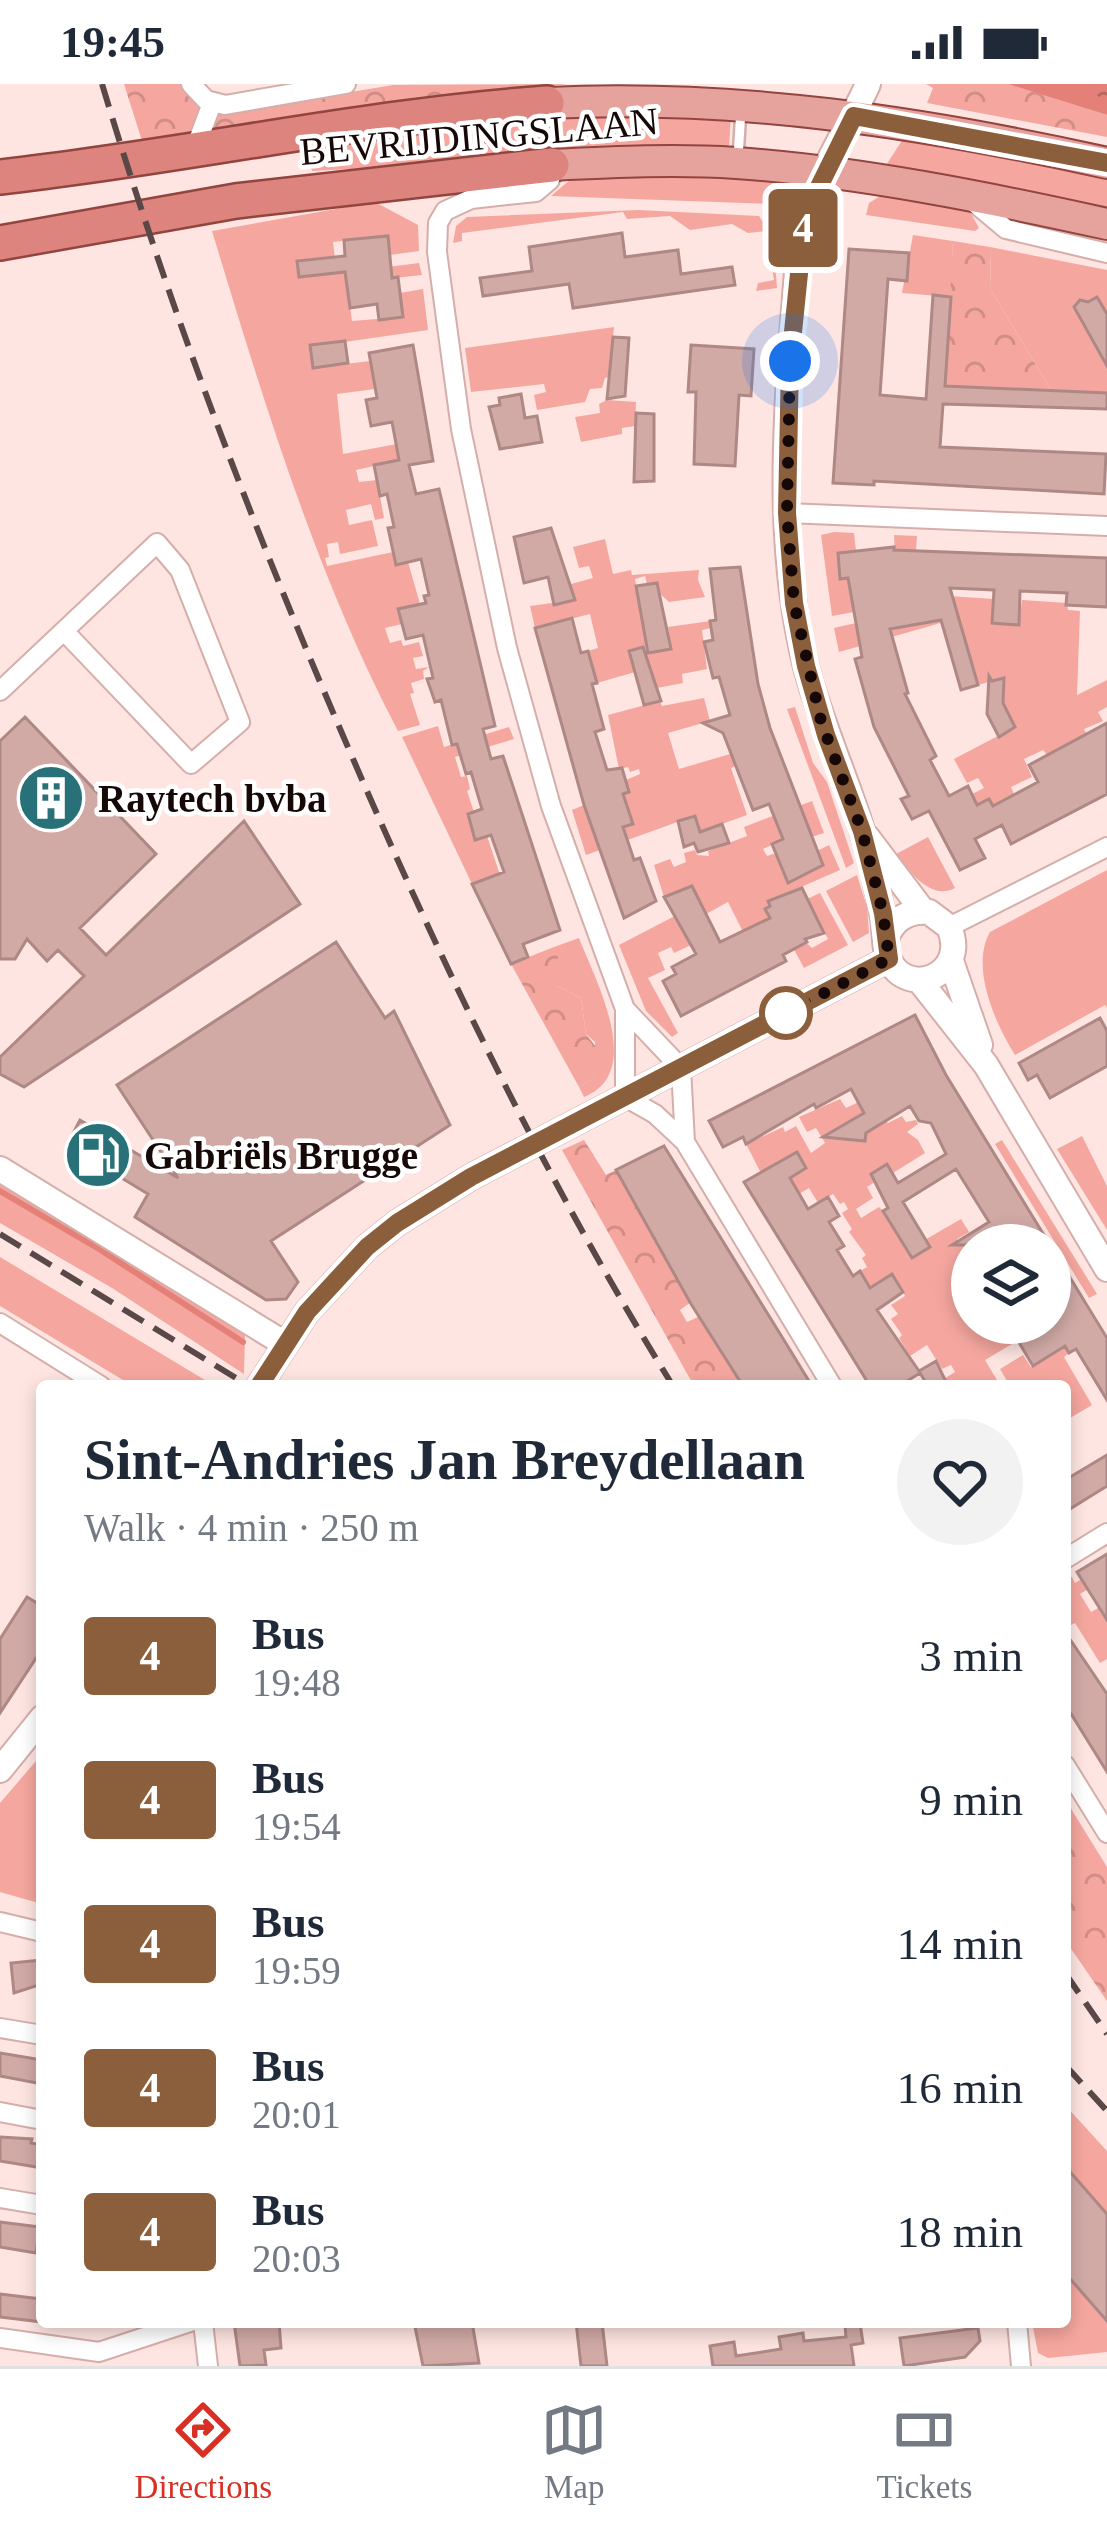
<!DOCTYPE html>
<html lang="en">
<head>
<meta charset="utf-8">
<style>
  :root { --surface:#fff; --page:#f2f2f3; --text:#1f2937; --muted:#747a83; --line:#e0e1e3; --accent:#d93025 }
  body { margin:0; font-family:"Times New Roman",serif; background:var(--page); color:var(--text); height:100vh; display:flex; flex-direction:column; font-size:45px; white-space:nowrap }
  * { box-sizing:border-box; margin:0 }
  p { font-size:39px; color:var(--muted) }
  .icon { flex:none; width:66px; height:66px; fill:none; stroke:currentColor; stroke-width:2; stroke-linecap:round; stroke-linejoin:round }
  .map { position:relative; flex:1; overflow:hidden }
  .panel { position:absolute; left:36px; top:1296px; width:1035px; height:948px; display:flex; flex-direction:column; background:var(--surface); border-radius:12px; box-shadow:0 6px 18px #0003 }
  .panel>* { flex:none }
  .badge { padding:0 24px; border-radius:9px; font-size:42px; line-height:78px }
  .buttons { position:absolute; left:951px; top:1140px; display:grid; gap:24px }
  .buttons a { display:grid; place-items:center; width:120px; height:120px; border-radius:50%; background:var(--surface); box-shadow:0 6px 18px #0003; font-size:60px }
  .you { position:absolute; width:60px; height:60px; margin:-30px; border:9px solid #fff; border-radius:50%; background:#1a73e8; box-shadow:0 0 0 18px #1a73e833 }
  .map>.badge { position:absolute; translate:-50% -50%; box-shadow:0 0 0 6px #fff }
  .round { display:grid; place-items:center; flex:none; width:126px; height:126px; border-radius:63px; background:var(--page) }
  .head { display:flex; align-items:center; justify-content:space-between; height:204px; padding:0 48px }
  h1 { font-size:57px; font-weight:700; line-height:90px }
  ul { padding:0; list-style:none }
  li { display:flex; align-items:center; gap:36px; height:144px; padding:0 48px }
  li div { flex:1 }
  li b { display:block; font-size:45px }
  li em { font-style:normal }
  li .badge { min-width:132px; font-weight:700; text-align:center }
  .status { display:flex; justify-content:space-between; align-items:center; height:84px; padding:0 60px; background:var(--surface); direction:ltr }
  .status svg { height:33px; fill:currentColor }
  .tabs { display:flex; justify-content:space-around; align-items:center; height:168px; border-top:3px solid var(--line); background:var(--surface); font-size:33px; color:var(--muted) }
  .tabs a { display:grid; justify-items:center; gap:6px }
  .tabs .on { color:var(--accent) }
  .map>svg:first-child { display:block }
</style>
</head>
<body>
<div class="status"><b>19:45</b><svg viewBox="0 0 49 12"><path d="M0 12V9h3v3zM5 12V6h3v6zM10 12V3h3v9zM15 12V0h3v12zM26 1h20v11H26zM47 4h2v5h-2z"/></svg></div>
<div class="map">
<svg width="1107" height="2282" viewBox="0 0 1107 2282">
  <defs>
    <pattern id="forest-crowns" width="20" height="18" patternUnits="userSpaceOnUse" patternTransform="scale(3)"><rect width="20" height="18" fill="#f5a79f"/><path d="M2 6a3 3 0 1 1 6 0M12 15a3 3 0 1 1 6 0" fill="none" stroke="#d18e87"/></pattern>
    <pattern id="water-ripples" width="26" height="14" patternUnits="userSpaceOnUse" patternTransform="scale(3)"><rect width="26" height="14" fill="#e48078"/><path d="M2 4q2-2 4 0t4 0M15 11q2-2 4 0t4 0" fill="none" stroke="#b86760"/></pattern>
  </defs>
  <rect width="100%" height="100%" fill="#fee5e2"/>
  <path fill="#f5a79f" d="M731,29L729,66L312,87L307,68L387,49L486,34Z
    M903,55L986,68L1107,95V130L881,89Z
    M625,89L772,97V120L551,112L577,90Z
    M882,111L968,124L979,144L975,147L866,131L869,119Z
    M375,118L418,141L419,167L390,171L387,152L333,158L335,175L298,177L300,194L419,179L422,191L347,199L352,237L402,233L400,209L423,205L428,246L310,263L313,284L370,277L375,305L337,310L343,370L397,360L400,376L356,386L359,398L377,396L384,434L375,436L371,420L346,426L349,441L372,436L378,462L340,470L338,458L327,460L329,473L325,474L327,482L393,468L397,481L408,478L420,520L399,525L402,540L385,544L390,559L401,556L403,562L419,558L423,572L413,574L416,585L429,583L423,587L424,595L411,599L414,609L410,610L420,641L398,647C316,491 263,315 212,147Z
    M638,126L759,132L773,153L777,204L756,207L758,199L774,196L766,147L748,149L732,140L690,146L670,132L627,135L623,128L462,149V157L453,159L456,142L467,133Z
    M913,151L953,157L951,213L902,209Z
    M990,163L1107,186V309L1051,306L991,206Z
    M614,243L609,293L605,294L602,304L590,305L585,318L537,326L534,311L546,308L544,300L471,308L465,264Z
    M607,316L636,318L635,342L622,344V350L581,358L575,333L600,329L599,320Z
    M834,448L854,449L856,467L838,469L840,495L896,489L894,451L917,452L914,496L949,512L994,515L993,539L1019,541L1022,516L1067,519L1068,526L1080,527L1077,611L1107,596V623L1098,628L1103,637L1084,645L1096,668L1072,659L1048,672L1043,666L1024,675L1032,693L1011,703L1014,710L1004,716L1005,721L995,726L977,721L972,710L984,704L978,694L967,699L954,675L1015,643L1003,620V594L978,601L958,534L839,568L834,544L856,539L853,519L854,528L832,532L821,451Z
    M605,455L613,490L631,486L632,491L699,486L698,496L705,513L669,518L659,509L657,499L647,500L645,492L635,495L648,569L671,565L668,543L710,537L711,544L702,546L707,585L682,590L683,599L657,604L649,584L597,599L588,567L598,564L590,530L535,544L530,522L574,516L571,500L593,494L589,482L579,484L573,463Z
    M704,614L710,637L668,649L679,685L764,660L768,670L731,684L747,731L700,748L694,732L586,771L572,726L584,721L599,765L627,755L623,743L633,739L622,710L629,708L626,696L640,690L639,685L630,688L628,683L619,685L608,631L660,617L662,622Z
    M795,623L813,679L827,698L854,779L846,784L787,625Z
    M438,642L444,663L509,643L514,655L455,673L461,693L467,692L470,705L467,707L474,728L468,731L475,755L487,752L499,788L492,801L485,795L472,800L402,653Z
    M812,717L824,749C804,757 783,754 763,765L767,772L776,769L788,798L822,782L817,767L829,761L840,786L769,817L770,834L762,839L750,862L728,818L697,835L691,861L674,869L671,863L658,869L665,886L648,894L678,949L672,953L646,927L619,861L690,824L692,803L664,813L654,781L670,775L674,783L686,778L684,769L695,766L697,771L709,772L708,767L747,752L744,743Z
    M928,753L955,804C931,817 910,788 896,770Z
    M1107,786V924L1105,921L1015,971C995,939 970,883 990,848Z
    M857,791L867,823L869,849L853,858L826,807Z
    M820,809L848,861L804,884L776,832L812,864L828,855L807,815Z
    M579,854C595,895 646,989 584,1013L579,1003L593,995L595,958L586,950L581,914L557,902L554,863Z
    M840,1015L846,1024L863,1016L888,1039L902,1032L906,1038L916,1036L918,1040L907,1048L918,1056L925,1069L893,1089L887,1080L871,1090L875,1098L867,1103L873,1114L856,1125L861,1134L879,1123L916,1161L961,1135L969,1148L957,1155L972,1170V1239H1030L1018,1247L1022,1254L985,1276L1000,1301L1007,1297L1000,1285L1023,1271L1031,1283L1065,1262L1069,1269L1064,1273L1092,1321L1065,1337V1302H948L944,1295L955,1288L951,1281L942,1285L927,1261L910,1272L899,1254L902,1251L891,1235L898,1230L891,1221L905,1212L897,1199L879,1198L869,1204L860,1187L867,1183L862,1174L866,1171L849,1148L852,1145L842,1129L848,1125L844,1118L840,1120L833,1110L818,1119L809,1104L799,1110L765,1097L746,1060L783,1043L785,1048L796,1042L811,1069L825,1059L816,1044L807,1048L799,1033Z
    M1082,1052L1107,1102V1146L1057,1065Z
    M1002,1056L1097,1210L1089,1214L995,1060Z
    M0,1099L245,1250L244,1290L112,1204L0,1139Z
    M0,1173L215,1302H133L0,1222Z
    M1072,1493L1075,1499L1083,1494L1090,1504L1080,1510L1091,1528L1107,1519V1575L1100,1579L1075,1539L1065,1544V1496Z
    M42,1670V1820L0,1808V1719Z
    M1065,2021L1107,2067V2130L1065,2082Z
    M1065,2189L1107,2237V2268L1048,2274L1038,2269L1032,2238H1065Z"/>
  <path fill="url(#forest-crowns)" d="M124,0H181L200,24L193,54L142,57Z
    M569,0L417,13L206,52L217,30L393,1Z
    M926,0H1009L1107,31V53L927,19L933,4Z
    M953,157L990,163L991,206L1051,306L945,302Z
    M554,863L558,873L557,902L581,914L586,950L599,967L593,995L579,1003L511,880Z
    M584,1056L606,1091L616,1086L691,1218L680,1226L687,1238L700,1232L743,1302H694L562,1066Z
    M1065,1715L1107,1783V1917L1065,1856Z"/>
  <path fill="url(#water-ripples)" d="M1008,0H1107V31Z"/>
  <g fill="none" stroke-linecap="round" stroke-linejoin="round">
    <path stroke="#e48078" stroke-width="6" d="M0,1107L99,1165L243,1258"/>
  </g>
  <path fill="#d1aaa6" stroke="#ae8884" stroke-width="3" d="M622,149L625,173L678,166L681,190L732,183L735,201L573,224L569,200L483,212L480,194L532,187L529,163Z
    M388,152L392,194L398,193L403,233L379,236L377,220L350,224L345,188L299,193L297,177L345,172L344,156Z
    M849,165L909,169L907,197L888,195L880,311L926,315L933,211L951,213L945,302L1107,309V325L943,320L940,363L1106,370L1104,410L874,397V401L833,399Z
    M1097,213L1107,230V282L1074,223L1080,216L1088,218Z
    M613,253L629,254L625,312L607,315Z
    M345,257L348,279L313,284L310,261Z
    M413,261L433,377L409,381L416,410L439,405L495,642L483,645L491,675L503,672L560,846L523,860L528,873L511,880L472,800L504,788L491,751L475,756L468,730L482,725L471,688L466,690L457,660L452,661L441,616L435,618L427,595L433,594L423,551L406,555L398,525L426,519L424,512L429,511L421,475L396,481L388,444L394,443L387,410L380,412L374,381L399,376L392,338L371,342L366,316L377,314L369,269Z
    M691,261L754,265L751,312L739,311L735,382L694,380L696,308H688Z
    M521,310L525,334L537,332L542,358L500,365L489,323L500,321L499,314Z
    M636,329L654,330V397L634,398Z
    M551,444L575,516L554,521L548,493L524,499L514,453Z
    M894,463V466L1107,474V523L1066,521L1067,509L1020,507L1019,541L992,539L994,506L950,504L978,601L961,606L941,536L890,545L908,609L905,610L936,672L930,676L949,712L968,702L977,721L989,715L993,722L1038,698L1029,681L1107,639V710L1011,760L1002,741L975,755L985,774L960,786L929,727L912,735L901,715L909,712L874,643L855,575L862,573L848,494L840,495L838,469Z
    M740,483L758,600L770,644L823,781L788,799L772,760L783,755L769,720L753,726L723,649L703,639L730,631L719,593L713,594L704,558L713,556L710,537L716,536L710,485Z
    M657,499L671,565L648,569L636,502Z
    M572,534L581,569L588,567L597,599L592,600L604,645L595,648L607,686L622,684L629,708L623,710L633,740L623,743L634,776L640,774L656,817L624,834L584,721L535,544Z
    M643,563L661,617L644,621L629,567Z
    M989,592L992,597L1004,594L1003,619L1015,643L999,653L987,630Z
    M25,633L156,770L80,844L106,871L244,737L300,820L24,1003L0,990V973L84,892L58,866L47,877L27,855L15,875H0V657Z
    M695,732L700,748L722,740L729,759L698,768L694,759L684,763L678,737Z
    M692,802L720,858L770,834L765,825L770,822L768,817L802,804L824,849L805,855L807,858L783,871L786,877L681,932L663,897L676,890L672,883L696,870L664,813Z
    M336,858L385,934L394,927L450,1041L271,1157L298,1198L286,1215L266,1216L135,1133L148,1110L67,1061L80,1036L178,1094L117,1001Z
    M915,931L946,991L1050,1161H952L989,1138L956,1085L903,1118L930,1163L912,1174L883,1127L888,1124L871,1090L887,1080L898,1099L946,1070L931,1039L919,1037L910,1022L866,1049L865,1057L823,1053L864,1029L851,1005L816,1024L814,1020L746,1060L743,1053L723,1063L709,1037Z
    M1100,934L1107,947V982L1050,1014L1037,991L1028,996L1019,979Z
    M664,1062L787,1261L812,1302H743L691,1220L616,1086Z
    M797,1068L806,1084L790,1094L808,1125L828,1113L839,1132L829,1138L844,1162L837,1166L853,1192L860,1187L870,1204L892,1190L903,1208L877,1226L919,1287L936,1277L948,1302H928L920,1289L899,1302H870L744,1098Z
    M1050,1161L1107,1254V1316L1076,1265L1069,1269L1065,1262L1033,1282L1018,1257L1022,1254L1017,1247L1030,1239H1050Z
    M1107,1371V1402L1065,1428V1396Z
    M1107,1470V1536L1077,1488Z
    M27,1513L42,1522V1565L0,1629V1555Z
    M1065,1548L1107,1610V1688L1065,1620Z
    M42,1876V1900L14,1909L11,1879Z
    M0,1969L42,1976V2000L0,1992Z
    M0,2053L32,2055L31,2059L42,2061V2084L0,2077Z
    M1065,2082L1107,2130V2237L1065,2189Z
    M0,2138L40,2143L36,2169L0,2163Z
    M0,2210L42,2215V2238L0,2233Z
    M234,2238H279L281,2264L264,2266L266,2281L240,2282Z
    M414,2238H472L479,2279L423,2282Z
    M576,2238H602L607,2282H581Z
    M860,2239L863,2259L851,2261L854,2282H713L710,2262L734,2258L736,2272L781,2265L779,2253L803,2249L804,2257L846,2253L845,2241Z
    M978,2244L980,2257L965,2273L904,2282L900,2254Z"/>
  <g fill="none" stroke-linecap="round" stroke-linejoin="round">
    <g stroke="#d5aeaa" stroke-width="14">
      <path id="service" d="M738,74L741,25"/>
    </g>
    <g stroke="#d5aeaa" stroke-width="22">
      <path id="minor" d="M191,0L206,16L225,21L346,0
        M193,70L212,19
        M552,81L550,96L536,108L471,115L445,127L438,139L437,168L461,345L507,564L551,722L625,925V1013L655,1030L685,1058L832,1302
        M970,115L1006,145L1107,169
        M786,429L1107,442
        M0,607L157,459L180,486L240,638L191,680L64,547
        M949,843L1107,763
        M625,925L681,984L685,1058
        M0,1239L101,1302
        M1065,1475L1107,1449
        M1065,1681L1107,1749
        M0,1838L42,1848
        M0,1944L42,1951
        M0,2028L42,2036
        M0,2114L42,2121
        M203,2238L208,2282
        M1017,2238L1021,2282
        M0,2254L99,2268L190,2238"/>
    </g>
    <g stroke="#d5aeaa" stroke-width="28">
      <path id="tertiary" d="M868,0C850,41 818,90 806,131C797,166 796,204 793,239C784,353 778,471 806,583C821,639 845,691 862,746C870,774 878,805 883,834C885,846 884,859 887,870C901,917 971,894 949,843L929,828C908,826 893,835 886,855
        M867,753L923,827
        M951,877L980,961
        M919,896L986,981L1107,1185
        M0,1085L285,1260
        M259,1302L307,1228L367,1163L397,1139L471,1093L889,875
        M0,1686L42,1634"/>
    </g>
    <g stroke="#92443f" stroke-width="34">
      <path id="primary" d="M547,19C737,10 922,38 1107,79
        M552,81C614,78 675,75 736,79C855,87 990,114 1107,140"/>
    </g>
    <g stroke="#92443f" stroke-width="38">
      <path id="trunk" d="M0,93C183,73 363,32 547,19
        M0,159L236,117L552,81"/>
    </g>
    <use href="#service" stroke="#fff" stroke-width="9"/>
    <use href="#minor" stroke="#fff" stroke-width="18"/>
    <use href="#tertiary" stroke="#fff" stroke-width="24"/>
    <use href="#primary" stroke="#e6a39e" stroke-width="30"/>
    <use href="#trunk" stroke="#de847e" stroke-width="33"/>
    <path stroke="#594847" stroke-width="6" stroke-dasharray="24 12" stroke-linecap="butt" d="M102,0C168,220 250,436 341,647C437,871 544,1094 673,1302
      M0,1150L249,1302
      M1065,1889L1107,1950
      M1065,1981L1107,2027"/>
  </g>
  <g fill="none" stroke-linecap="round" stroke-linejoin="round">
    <g stroke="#fff" stroke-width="27">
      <path id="line" d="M259,1302L307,1228L367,1163L397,1139L471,1093L889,875L883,829L862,747L826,651L806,582L794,519L787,429L790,277L804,141L812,117L854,32L1107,79"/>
    </g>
    <use href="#line" stroke="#8b5e3c" stroke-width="18"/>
    <path stroke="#150807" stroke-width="12" stroke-dasharray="0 21.6" d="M786,929L889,875L883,829L862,747L821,637L794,519L787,429L790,277"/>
  </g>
  <defs>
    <g id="building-disc" transform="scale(3.45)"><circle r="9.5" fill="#287179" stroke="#fff"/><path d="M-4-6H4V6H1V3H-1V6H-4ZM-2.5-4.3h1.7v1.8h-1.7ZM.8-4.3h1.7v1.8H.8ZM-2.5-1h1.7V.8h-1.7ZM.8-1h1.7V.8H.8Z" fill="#fff"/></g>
    <g id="fuel-disc" transform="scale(3.45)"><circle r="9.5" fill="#287179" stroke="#fff"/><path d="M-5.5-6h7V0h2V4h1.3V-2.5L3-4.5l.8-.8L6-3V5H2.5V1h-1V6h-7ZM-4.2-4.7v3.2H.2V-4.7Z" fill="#fff"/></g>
  </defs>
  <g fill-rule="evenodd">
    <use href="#building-disc" x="51" y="714"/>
    <use href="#fuel-disc" x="98" y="1071"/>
  </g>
  <circle fill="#fff" stroke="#8b5e3c" stroke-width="6" cx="786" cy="929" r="24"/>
  <g text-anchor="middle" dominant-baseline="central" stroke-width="9" stroke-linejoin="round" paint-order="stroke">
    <g font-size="39" fill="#150807" stroke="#fff">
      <text transform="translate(479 52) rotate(-5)">BEVRIJDINGSLAAN</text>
    </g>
    <g font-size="39" font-weight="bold" fill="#150807" stroke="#fff" text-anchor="start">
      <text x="98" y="714">Raytech bvba</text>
      <text x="144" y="1071">Gabriëls Brugge</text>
    </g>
  </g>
</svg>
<div class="buttons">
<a><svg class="icon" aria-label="layers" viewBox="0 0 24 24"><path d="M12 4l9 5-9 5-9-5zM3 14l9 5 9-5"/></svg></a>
</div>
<div class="you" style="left:790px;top:277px"></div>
<b class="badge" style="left:803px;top:144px;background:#8b5e3c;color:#fff">4</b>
<section class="panel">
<div class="head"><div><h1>Sint-Andries Jan Breydellaan</h1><p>Walk · 4 min · 250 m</p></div><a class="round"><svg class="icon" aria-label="heart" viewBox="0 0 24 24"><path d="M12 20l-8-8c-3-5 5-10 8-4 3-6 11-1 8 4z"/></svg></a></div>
<ul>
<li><span class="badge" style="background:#8b5e3c;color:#fff">4</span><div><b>Bus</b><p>19:48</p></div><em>3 min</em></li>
<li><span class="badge" style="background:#8b5e3c;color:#fff">4</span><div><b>Bus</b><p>19:54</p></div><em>9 min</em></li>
<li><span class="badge" style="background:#8b5e3c;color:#fff">4</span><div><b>Bus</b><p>19:59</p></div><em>14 min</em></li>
<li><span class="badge" style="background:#8b5e3c;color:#fff">4</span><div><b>Bus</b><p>20:01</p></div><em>16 min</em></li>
<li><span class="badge" style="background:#8b5e3c;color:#fff">4</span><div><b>Bus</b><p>20:03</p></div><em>18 min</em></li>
</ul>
</section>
</div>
<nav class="tabs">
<a class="on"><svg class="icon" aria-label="directions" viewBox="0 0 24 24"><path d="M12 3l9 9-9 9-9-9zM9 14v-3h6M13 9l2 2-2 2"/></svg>Directions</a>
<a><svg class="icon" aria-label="map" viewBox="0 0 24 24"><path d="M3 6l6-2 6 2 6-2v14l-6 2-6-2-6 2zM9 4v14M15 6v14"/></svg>Map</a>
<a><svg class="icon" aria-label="tickets" viewBox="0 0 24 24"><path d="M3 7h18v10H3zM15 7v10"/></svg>Tickets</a>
</nav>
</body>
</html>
